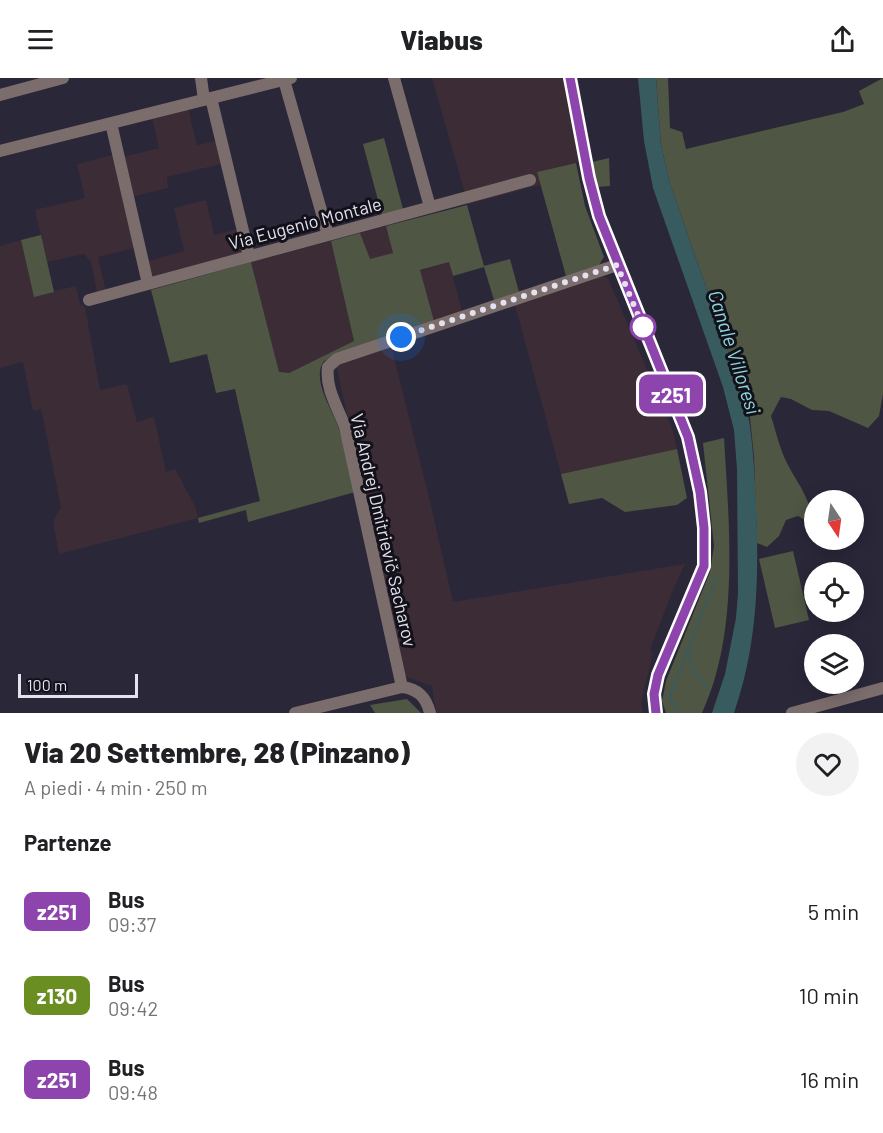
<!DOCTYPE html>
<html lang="it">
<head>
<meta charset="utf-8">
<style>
  :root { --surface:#fff; --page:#f2f2f2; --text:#202124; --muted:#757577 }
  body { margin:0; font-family:Barlow,sans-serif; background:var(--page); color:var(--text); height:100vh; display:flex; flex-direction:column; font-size:22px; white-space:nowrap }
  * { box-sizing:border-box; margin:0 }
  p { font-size:20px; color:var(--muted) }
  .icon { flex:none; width:33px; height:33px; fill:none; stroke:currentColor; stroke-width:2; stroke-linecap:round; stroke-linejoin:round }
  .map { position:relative; height:635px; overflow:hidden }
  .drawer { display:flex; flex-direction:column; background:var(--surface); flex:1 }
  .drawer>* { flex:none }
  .badge { padding:0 12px; border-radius:9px; font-size:21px; line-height:39px }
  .needle { width:39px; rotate:167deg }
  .tools { position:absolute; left:804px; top:412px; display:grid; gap:12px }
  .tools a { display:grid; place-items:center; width:60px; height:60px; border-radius:50%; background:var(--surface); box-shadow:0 3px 15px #0003; font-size:30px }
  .scale { position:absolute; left:18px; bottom:15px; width:120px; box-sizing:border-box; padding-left:6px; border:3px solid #e3e2ee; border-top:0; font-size:16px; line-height:21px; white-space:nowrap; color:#e3e2ee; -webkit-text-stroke:4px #121119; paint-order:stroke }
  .you { position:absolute; width:30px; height:30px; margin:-15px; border:4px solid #fff; border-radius:50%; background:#1a73e8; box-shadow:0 0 0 9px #1a73e833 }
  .map>.badge { position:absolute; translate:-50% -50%; box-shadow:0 0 0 3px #fff }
  h2 { padding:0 24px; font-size:22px; line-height:54px }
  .round { display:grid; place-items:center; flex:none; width:63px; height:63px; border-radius:32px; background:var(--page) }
  .summary { display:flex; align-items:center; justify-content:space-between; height:102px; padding:0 24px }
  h1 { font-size:28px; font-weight:800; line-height:45px }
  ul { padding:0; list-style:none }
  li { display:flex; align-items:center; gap:18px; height:84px; padding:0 24px }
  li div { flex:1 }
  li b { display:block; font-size:22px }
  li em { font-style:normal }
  li .badge { min-width:66px; font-weight:700; text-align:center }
  header { display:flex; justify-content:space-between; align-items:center; height:78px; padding:0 24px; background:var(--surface); font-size:27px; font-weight:800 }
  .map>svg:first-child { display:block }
</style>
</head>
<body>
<header><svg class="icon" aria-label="menu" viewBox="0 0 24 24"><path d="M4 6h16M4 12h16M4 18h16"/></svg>Viabus<svg class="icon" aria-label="share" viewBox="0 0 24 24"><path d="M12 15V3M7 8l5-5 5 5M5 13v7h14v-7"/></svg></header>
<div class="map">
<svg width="883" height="635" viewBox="0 0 883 635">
  <rect width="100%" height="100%" fill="#2a2739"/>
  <path fill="#3c2c36" d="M432,0H567L583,83L537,94L540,107L468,126Z
    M187,26L197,67L220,62L225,85L167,99L168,110L127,120L138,169L98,179L108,223L99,225L91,184L84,176L47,184L35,132L85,120L77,86L117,76L119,80L159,70L151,35Z
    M206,122L214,157L241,150L249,184L151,212L145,184L184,173L174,130Z
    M386,148L393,175L369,182L360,155Z
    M21,162L34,218L76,208L80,226L85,229L100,312L127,306L137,344L154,339L166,394L175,391L195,428L198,440L59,476L53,443L61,429L41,331L33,333L23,284L0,290V168Z
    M331,163L354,263L289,295H279L251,184Z
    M449,184L462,233L434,243L420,193Z
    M601,198L608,200L672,350L677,371L561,396L515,227Z
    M391,267L429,419L453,524L685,486L672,514L650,572L653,575L641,625L643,635H436L432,608L404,598L336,286Z"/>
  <path fill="#4f5643" d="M656,0H668L670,50L682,54L686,71L843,34L864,26L859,13L883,0V316L879,338L868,350L829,333L812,332L791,321L781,319L771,338C776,354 780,372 788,387C797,404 808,418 812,437L807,443L798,438L786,442L779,458L767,469L757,465L754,379L750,340L745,321L670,106L661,67Z
    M384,60L403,131L382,137L363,66Z
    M609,80L610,108L597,109L592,84Z
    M576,85L585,128L604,179L599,187L566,198L537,94Z
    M467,127L484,188L510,181L519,214L494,222L484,189L453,198L449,184L420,192L434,243L356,269L324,283C310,302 335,335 340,354C346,374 350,394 355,414L248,444L246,432L199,445L198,440L260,423L235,311L216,315L207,276L170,285L151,212L251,184L279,294L289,295L354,263L331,163L360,155L370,181L393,175L386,148Z
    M41,157L54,214L34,219L21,162Z
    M724,360C729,447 740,553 702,635H666L662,623L666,603L710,494L714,468L703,365Z
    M677,371L687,420L677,427L625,434L602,420L569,426L561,396Z
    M793,473L809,542L775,550L759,481Z
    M407,621L421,635H375L370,627Z"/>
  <path fill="#385b60" d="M638,0H656L661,67L670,106L745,321C753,356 754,391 756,426C759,498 758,566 734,635H712L725,596L736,540L738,515L737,391L734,352L723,309L653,110L644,63Z"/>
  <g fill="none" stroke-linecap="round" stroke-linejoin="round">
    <path stroke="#385b60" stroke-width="2" d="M708,611C698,599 689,589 688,572L716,500
      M677,635L670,618L687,574"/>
    <path stroke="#7c6d6d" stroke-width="12" d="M201,0L204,22
      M394,0L430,129
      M570,0L589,101L599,138L688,359L700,414L704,450L703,488L658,597L654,616L656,635
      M284,2L328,157
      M0,17L63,0
      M211,20L249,178
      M111,45L148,206
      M0,73L291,0
      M89,222L530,102
      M402,609L345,349C338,330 325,310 328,289L337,281L617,187
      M295,635L402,609C418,611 426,619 430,635
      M792,635L883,610"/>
  </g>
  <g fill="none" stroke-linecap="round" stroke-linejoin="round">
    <g stroke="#fff" stroke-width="14">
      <path id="line" d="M570,0L589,100L599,138L688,359L700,414L704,450V488L658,597L654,616L656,635"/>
    </g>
    <use href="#line" stroke="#8e44ad" stroke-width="9"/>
    <path stroke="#e3e2ee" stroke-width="6" stroke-dasharray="0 10.8" d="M401,259L617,187L643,249"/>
  </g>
  <circle fill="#fff" stroke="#8e44ad" stroke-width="3" cx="643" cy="249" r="12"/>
  <g text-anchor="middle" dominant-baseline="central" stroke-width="6" stroke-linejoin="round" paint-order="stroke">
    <g font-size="18" fill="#e3e2ee" stroke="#121119">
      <text transform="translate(305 145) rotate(-15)">Via Eugenio Montale</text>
      <text transform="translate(384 452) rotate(77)">Via Andrej Dmitrievič Sacharov</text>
    </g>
    <g font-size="20" font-style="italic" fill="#8fd5de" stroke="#121119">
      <text transform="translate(735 274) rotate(72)">Canale Villoresi</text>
    </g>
  </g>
</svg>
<div class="tools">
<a><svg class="needle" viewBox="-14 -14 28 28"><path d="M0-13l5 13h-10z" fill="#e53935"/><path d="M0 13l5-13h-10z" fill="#757577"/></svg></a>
<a><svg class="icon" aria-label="locate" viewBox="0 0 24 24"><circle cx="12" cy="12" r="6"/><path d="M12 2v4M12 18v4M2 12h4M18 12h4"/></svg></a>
<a><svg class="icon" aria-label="layers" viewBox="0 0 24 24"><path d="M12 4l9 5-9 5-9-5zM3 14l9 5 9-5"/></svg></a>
</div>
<div class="scale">100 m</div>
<div class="you" style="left:401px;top:259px"></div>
<b class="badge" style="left:671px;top:316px;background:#8e44ad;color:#fff">z251</b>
</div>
<section class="drawer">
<div class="summary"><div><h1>Via 20 Settembre, 28 (Pinzano)</h1><p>A piedi · 4 min · 250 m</p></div><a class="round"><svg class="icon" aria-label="heart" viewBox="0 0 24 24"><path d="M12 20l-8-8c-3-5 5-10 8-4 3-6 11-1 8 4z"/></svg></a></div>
<h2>Partenze</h2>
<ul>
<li><span class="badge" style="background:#8e44ad;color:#fff">z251</span><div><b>Bus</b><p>09:37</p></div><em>5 min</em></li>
<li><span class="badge" style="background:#6b8e23;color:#fff">z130</span><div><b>Bus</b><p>09:42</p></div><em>10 min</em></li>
<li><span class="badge" style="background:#8e44ad;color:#fff">z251</span><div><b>Bus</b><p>09:48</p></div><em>16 min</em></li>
</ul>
</section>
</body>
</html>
